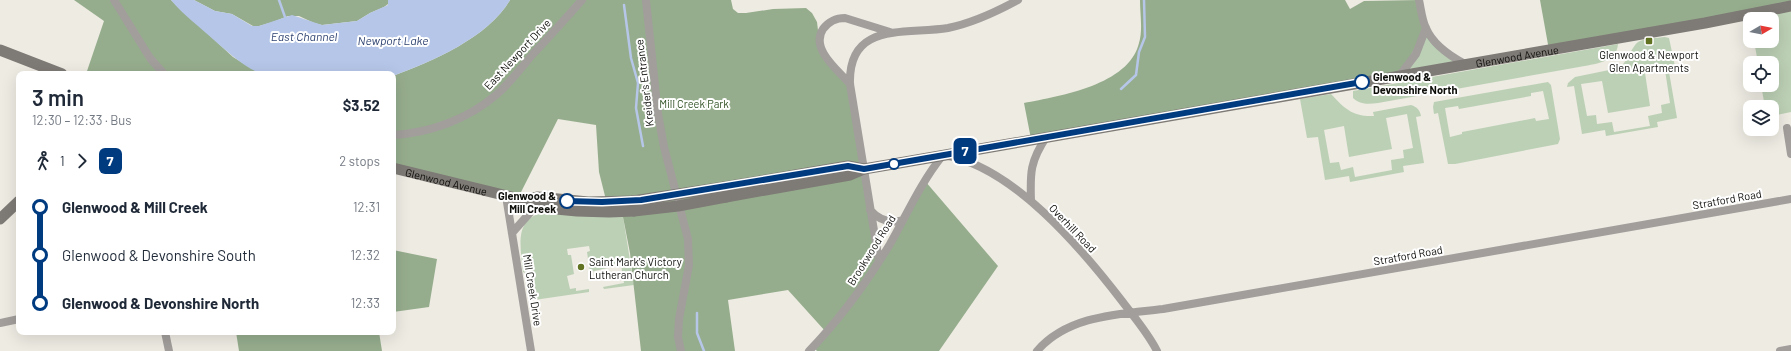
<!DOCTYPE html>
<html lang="en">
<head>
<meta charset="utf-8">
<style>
  :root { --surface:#fff; --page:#f2f2f3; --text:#1f2937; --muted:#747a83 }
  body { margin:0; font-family:Barlow,sans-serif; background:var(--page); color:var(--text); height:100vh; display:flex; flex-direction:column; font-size:15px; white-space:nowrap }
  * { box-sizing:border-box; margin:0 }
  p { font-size:13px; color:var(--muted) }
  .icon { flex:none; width:22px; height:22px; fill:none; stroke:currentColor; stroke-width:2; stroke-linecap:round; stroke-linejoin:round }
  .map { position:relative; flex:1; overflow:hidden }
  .panel { position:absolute; left:16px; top:71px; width:380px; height:264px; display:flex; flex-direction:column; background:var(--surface); border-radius:8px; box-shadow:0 4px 16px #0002 }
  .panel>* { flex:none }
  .badge { padding:0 8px; border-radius:6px; font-size:14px; line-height:26px }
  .needle { width:26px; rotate:80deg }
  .buttons { position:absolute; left:1743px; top:12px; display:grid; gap:8px }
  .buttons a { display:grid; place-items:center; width:36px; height:36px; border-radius:8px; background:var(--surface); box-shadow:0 4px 16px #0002; font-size:20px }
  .map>.badge { position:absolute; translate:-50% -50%; box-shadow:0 0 0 2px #fff }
  .legs { display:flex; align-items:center; gap:6px; height:44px; padding:0 16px; font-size:13px }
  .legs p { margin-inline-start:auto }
  .head { display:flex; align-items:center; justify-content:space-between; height:68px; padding:0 16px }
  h1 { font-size:22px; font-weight:600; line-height:30px }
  ul { padding:0 16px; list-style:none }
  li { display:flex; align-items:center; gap:14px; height:48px; font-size:15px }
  li i { display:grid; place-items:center; width:6px; height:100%; margin:0 5px; background:currentColor }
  li i::after { content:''; width:10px; height:10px; margin:-5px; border:3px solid; border-radius:50%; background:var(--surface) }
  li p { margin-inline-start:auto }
  li:first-child i { background:linear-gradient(#0000 50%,currentColor 0) }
  li:last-child i { background:linear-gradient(currentColor 50%,#0000 0) }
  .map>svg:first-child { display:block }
</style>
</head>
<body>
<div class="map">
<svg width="1791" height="351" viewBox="0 0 1791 351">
  <rect width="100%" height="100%" fill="#edebe2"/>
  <path fill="#bcd0b5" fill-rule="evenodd" d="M1540,0H1791V112L1772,116V107H1765L1761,85H1772V63H1758L1754,41H1772V19H1751Z
    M1426,28L1434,42L1465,64L1400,75Z
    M1665,37L1669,38L1676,71L1669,72L1677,118L1657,122L1658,127L1606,136L1605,130L1582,134L1574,86L1567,87L1568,83L1575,77L1619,68C1628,62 1632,44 1640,41C1647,38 1657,38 1665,37ZM1665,70L1670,103L1661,105L1662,113L1648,116L1650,126L1614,132L1612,122L1597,124L1596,115L1587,116L1581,84L1602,81L1608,113L1650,106L1645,73Z
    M1618,44C1617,63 1593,64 1579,67L1378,103C1369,104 1360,105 1353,98V91Z
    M1548,82L1551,85L1560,139L1558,144L1455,164H1448L1438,113L1434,114L1433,107L1434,102ZM1543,91L1549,119L1536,121L1535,118L1530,119L1462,132V134L1450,137L1445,108L1458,106L1459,109L1531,96V93Z
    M1331,94C1345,109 1353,117 1374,116L1373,112L1411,105C1417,107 1420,110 1421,116L1416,117L1424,163L1403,166L1404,172L1350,182L1349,176L1325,180L1318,137L1307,138L1300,99ZM1407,114L1413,148L1403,150L1404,158L1391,160L1392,170L1355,177L1353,167L1341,170L1339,162L1330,163L1324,130L1344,126L1349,157L1392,149L1386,118Z
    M543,213L623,217L634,285L604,289L603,287L624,283L621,265L590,272L587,252L590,251L589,246L567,249L568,255H571L574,274L567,276L570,289L576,288V291L589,289V292L534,300L530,275L523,272C521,250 513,218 543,213Z"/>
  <path fill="#96ad8d" d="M74,0H171L233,57L261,74H86L104,21Z
    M194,0H388V4L384,7L370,13L357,21L322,25L314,23L299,16H288L273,22L259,26H253L232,14L215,11Z
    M510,0H731L733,9L738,13H746L773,9L806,8L812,13L817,22L820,47L850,84L879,260L925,181L998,266L939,351H817L813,347L826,332L788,290L728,300L735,351H641L630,253L622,212H609L599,172L596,125L558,119L518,198L393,168V76C432,61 488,38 510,0Z
    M1140,0H1345L1350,9L1364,1L1419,0L1426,28L1400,75L1031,139L1024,103C1060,96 1129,85 1139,43C1143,30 1140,14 1140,0Z
    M1540,0H1791V6L1549,50Z
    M393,250L437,259L429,307L393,312Z
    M236,332H379L382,351H239Z"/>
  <path fill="#b5c6e8" d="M171,0H194L215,11L232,14L252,26H259L292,15L322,25L357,21L370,13L388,5V0H510C488,38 432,61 393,76V74H261C243,66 229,53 214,40C200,27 183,15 171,0Z"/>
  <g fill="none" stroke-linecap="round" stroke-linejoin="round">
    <path stroke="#b5c6e8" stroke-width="2.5" d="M279,0L285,17
      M624,5L631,58L638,83L636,108L643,146
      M1121,89L1136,75L1139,52L1145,37L1144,0
      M697,313V333L704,351"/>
    <path stroke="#a19e9c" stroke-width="8" d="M114,0L150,58L164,74
      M646,0L658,114L664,147L688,239L689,265L679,319L678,337L681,351
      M1419,0C1421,9 1422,20 1426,28C1433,45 1450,56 1465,64
      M1400,75L1416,54L1426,28
      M850,84C838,70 810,49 823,29C829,21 836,18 845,18L890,32
      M1787,128L1791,154
      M393,135C430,133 468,119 496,95C510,83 521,68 533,54C550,36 566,18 582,0
      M506,196L531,351
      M1031,201C1030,173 1030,161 1047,136
      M870,210C879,220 890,224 903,220
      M512,233L535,207
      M879,261L850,84C848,21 905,35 948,28C973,23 996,12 1018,0
      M0,323L19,319
      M165,332L169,351
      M809,351C840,319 867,282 890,244C907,214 921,182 943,155C1012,165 1082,249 1122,301C1134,317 1148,333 1157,351
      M1037,351C1068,315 1120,314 1163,309L1791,199
      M1780,351L1791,349"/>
    <g stroke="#7e7a76" stroke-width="11">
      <path d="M0,50L62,74"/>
      <path id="s1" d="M393,168L524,200L535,207L577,211L609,212L634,211"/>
      <path d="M724,187L848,166L864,169"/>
      <path id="s2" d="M726,197L850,175L864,169L905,162L1705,23L1791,6"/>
      <path d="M524,200L538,197L588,202L633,201"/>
      <path d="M0,219L19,201"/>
    </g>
    <path stroke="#7e7a76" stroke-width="11" d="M633,201L724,187
      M634,211L678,206L726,197"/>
  </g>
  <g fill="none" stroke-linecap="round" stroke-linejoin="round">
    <g stroke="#fff" stroke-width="9">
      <path id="line-1" d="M567,201L602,202L641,200L848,166L864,169L1362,82"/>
    </g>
    <use href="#line-1" stroke="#003b80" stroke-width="6"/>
  </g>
  <g fill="#617321" stroke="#fff" stroke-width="1.5">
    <rect x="1645" y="37" width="8" height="8" rx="2"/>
    <circle cx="581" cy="267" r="4"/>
  </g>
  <g fill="#fff" stroke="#003b80" stroke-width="2">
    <circle cx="1362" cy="82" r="7"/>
    <circle cx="894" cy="164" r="5"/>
    <circle cx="567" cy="201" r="7"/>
  </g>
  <g text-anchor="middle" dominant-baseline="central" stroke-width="4" stroke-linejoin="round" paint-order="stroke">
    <g font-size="11" fill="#0f0f0c" stroke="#fff">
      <text transform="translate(517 54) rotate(-47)">East Newport Drive</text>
      <text stroke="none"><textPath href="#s2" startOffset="804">Glenwood Avenue</textPath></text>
      <text transform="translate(644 83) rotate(-97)">Kreider's Entrance</text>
      <text stroke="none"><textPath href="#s1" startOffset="55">Glenwood Avenue</textPath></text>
      <text transform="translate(1727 199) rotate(-10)">Stratford Road</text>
      <text transform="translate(1073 228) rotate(46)">Overhill Road</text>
      <text transform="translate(871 250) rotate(-58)">Brookwood Road</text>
      <text transform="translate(1408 255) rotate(-10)">Stratford Road</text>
      <text transform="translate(533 290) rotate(81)">Mill Creek Drive</text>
    </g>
    <g font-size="11" fill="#0f0f0c" stroke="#fff">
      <text x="1649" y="54">Glenwood &amp; Newport<tspan x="1649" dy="13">Glen Apartments</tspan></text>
      <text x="589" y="261" text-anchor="start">Saint Mark's Victory<tspan x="589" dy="13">Lutheran Church</tspan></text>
    </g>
    <g font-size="11" font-weight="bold" fill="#0f0f0c" stroke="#fff" text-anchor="start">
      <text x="1373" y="76">Glenwood &amp;<tspan x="1373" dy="13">Devonshire North</tspan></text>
      <text x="556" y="195" text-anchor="end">Glenwood &amp;<tspan x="556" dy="13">Mill Creek</tspan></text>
    </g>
    <g font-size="11" fill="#305123" stroke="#fff">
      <text x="694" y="103">Mill Creek Park</text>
    </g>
    <g font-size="12" font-style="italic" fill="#2f4371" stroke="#fff">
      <text x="304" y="36">East Channel</text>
      <text x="393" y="40">Newport Lake</text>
    </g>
  </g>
</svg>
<div class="buttons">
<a><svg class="needle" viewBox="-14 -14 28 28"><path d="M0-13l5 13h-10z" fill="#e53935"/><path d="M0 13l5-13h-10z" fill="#747a83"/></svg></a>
<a><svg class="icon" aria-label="locate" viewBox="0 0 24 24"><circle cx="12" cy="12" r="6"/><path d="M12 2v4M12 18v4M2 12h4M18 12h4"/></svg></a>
<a><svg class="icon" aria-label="layers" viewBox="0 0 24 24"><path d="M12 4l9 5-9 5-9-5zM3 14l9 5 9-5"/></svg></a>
</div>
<b class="badge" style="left:965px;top:151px;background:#003b80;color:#fff">7</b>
<section class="panel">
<div class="head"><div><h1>3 min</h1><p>12:30 – 12:33 · Bus</p></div><b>$3.52</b></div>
<div class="legs"><svg class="icon" aria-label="walk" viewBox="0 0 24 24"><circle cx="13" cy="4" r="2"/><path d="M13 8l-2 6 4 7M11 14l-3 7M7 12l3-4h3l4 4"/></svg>1<svg class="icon" aria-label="forward" viewBox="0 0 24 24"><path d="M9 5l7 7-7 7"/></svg><b class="badge" style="background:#003b80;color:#fff">7</b><p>2 stops</p></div>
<ul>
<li><i style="color:#003b80"></i><b>Glenwood &amp; Mill Creek</b><p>12:31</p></li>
<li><i style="color:#003b80"></i><span>Glenwood &amp; Devonshire South</span><p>12:32</p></li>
<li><i style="color:#003b80"></i><b>Glenwood &amp; Devonshire North</b><p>12:33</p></li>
</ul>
</section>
</div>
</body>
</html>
